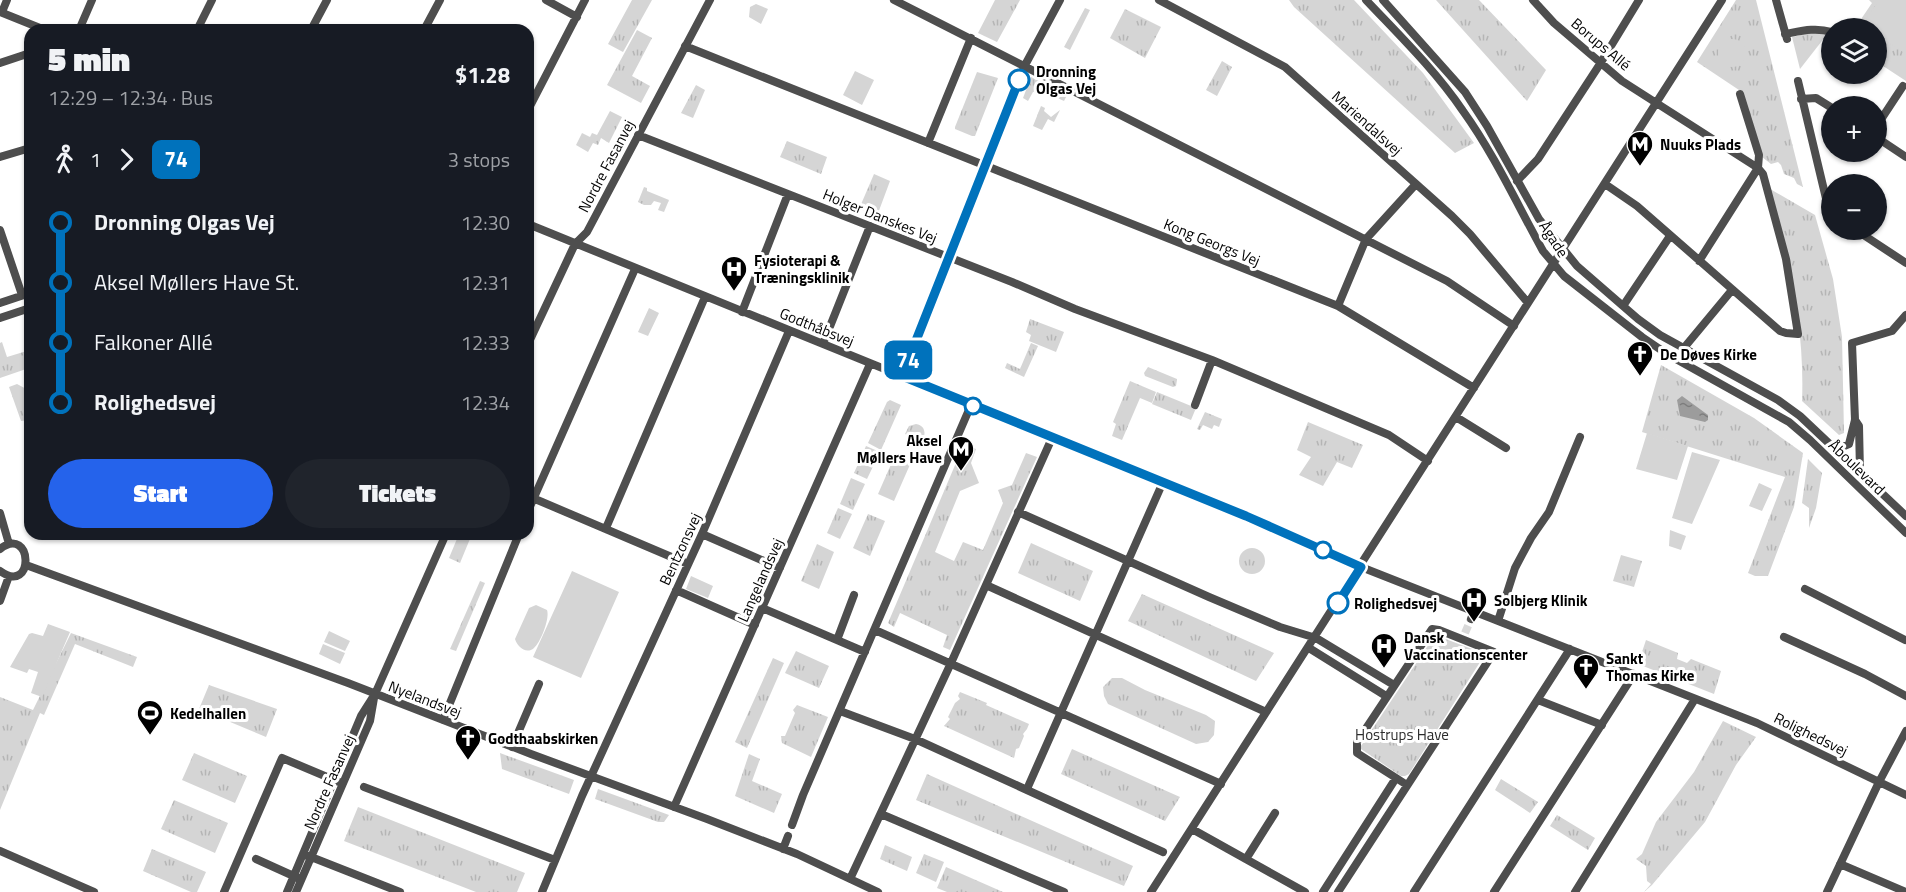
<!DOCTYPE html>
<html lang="en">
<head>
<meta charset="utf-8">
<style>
  :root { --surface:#171b24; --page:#20242c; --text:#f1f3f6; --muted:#9ea1a6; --accent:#2563eb }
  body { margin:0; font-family:"Titillium Web",sans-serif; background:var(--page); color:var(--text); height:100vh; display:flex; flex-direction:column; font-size:22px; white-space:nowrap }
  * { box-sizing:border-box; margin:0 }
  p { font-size:20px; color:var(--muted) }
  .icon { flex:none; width:33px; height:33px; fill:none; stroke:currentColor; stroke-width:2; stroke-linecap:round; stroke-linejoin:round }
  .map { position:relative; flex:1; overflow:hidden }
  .drawer { position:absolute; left:24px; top:24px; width:510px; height:516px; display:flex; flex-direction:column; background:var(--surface); border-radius:18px; box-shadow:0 2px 4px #0004 }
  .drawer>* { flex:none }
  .badge { padding:0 12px; border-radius:9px; font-size:21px; line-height:39px }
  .controls { position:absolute; left:1821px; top:18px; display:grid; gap:12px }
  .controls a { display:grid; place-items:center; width:66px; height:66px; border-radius:50%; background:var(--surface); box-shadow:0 2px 4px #0004; font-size:30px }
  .map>.badge { position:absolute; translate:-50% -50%; box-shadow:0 0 0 3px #fff }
  .legs { display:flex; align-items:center; gap:9px; height:66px; padding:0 24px; font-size:20px }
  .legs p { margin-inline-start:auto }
  .summary { display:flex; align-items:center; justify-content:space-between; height:102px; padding:0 24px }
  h1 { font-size:33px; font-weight:800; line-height:45px }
  .primary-button { display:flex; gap:12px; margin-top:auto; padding:12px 24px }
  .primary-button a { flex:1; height:69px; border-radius:36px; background:var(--accent); color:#fff; font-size:24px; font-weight:800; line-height:69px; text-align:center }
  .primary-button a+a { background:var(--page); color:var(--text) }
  ul { padding:0 24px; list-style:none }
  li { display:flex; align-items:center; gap:21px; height:60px; font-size:22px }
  li i { display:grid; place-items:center; width:9px; height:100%; margin:0 8px; background:currentColor }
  li i::after { content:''; width:15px; height:15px; margin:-8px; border:4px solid; border-radius:50%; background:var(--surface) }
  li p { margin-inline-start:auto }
  li:first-child i { background:linear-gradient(#0000 50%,currentColor 0) }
  li:last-child i { background:linear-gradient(currentColor 50%,#0000 0) }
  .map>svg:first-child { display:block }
</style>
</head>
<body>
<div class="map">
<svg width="1906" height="892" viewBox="0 0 1906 892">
  <defs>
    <pattern id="grass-tufts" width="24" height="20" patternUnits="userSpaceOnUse" patternTransform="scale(1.5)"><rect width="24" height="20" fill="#d5d5d5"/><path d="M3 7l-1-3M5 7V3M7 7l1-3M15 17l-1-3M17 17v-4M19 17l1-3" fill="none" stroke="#b5b5b5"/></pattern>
    <pattern id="water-ripples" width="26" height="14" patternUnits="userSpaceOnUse" patternTransform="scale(1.5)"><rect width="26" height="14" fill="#9c9c9c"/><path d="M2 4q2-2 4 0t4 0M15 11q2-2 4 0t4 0" fill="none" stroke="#7d7d7d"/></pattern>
  </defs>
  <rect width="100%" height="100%" fill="#fff"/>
  <path fill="url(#grass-tufts)" d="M632,0H652L623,52L608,44Z
    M995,0H1020L997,42L978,33Z
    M1289,0H1354L1423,73L1474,143L1455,153L1294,7Z
    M1436,0H1479L1546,70L1527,101Z
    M1736,0H1756L1803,187L1797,184L1794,178L1784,174L1781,165L1778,162L1771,164L1762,157L1742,92L1697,62Z
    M1869,0H1906V81L1877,62L1876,28H1855L1872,3Z
    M1125,9L1161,27L1145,58L1110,38Z
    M637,30L652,38L632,76L650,86L641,103L607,85Z
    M1814,32L1827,34L1831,38L1825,37L1800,69L1792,37Z
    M1222,61L1232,67L1217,96L1206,90Z
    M977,72L998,78L975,136H972L955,129V127Z
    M1031,77L1067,95L1064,101L1040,90L1033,92L1028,101L1023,98Z
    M696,85L705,90L693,118L681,113Z
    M1041,106L1045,108L1044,111L1051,117L1060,110L1054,122L1048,119L1042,130L1033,126Z
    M610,111L622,117L609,143L601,138L598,145L593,143L588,152L576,145L582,133L590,137L592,133L597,135Z
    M787,141L827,157L821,174L780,157Z
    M874,174L890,181L877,216L859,209Z
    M644,187L647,188V191L669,200L664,212L658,210L661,203L654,201L651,205H644L638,202Z
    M1770,189L1815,215L1833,279L1842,337L1844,433L1839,435L1802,401C1805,328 1789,259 1770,189Z
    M1030,319L1064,332L1056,352L1029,341L1031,335L1026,332Z
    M2,342L7,357L30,350L29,368L0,378V343Z
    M1031,343L1038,346L1024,377L1005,368L1007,363L1020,369Z
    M1661,365L1754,418L1803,453L1794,507L1768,576H1755L1748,573L1785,477L1642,432Z
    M1148,367L1177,379L1176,386L1173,387L1145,376L1144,373Z
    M1130,381L1156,392L1152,403L1140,398L1122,440L1112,436L1116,424L1113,422Z
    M17,384L30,391V420L21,421L9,387Z
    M1157,392L1196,408L1191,420L1152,404Z
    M890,400L901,405L881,450L868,443L887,402Z
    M1205,412L1222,419L1219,427L1214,425L1212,429L1203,425L1200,430L1197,429Z
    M1308,422L1363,445L1352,468L1337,462L1323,486L1299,475L1311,457L1297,450Z
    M916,424C926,426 926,434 922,442L905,434L909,426Z
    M964,444L976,449L971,463L979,483L960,491L935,552L954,561L963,542L983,550L1003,503L998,490L1012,485L1026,453L1037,457L950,650L943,647L947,635L900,613L894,627L888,623Z
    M866,446L880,452L867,479L854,473Z
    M896,453L912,460L894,501L878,494Z
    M1808,459L1822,473L1816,508L1809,528V508L1802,503Z
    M851,478L865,484L853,510L840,504Z
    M838,508L852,514L840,539L827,533Z
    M868,514L885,521L870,556L853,548Z
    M459,534H472L460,563L449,558Z
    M1031,543L1093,571L1080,601L1018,573Z
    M817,544L834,552L819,589L801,581Z
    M1239 561a13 13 0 1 1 26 0a13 13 0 1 1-26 0Z
    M1621,555L1642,561L1634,587L1613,581Z
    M480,581L485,583L456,651L450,649Z
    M1142,594L1274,653L1256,681L1128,621Z
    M71,633L137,657L133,667L75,644L44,715L40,713L0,810V697L33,710Z
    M1435,635L1480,652L1482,659L1409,774L1405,776H1401L1361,749V746Z
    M1646,640L1678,653L1677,659L1687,663L1691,659L1721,671L1714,694L1638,664Z
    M796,651L829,666L819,688L785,673Z
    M773,658L784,663L747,748L735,742Z
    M1112,678H1122L1145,690L1206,715L1215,721L1214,735L1208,742L1196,744L1108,704L1104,696L1103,687Z
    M209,685L277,709L266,737L199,709Z
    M960,692L987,703L986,705L1029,724L1027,729L1023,734L1024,736L1019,748L1016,749L1014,758L944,726L950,719L948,717L955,703L960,699L958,696Z
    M797,705L828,717L811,757L782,743L781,736H785L795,713L793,710Z
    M1723,721L1756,737L1736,765L1705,822L1652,885L1644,892L1651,884L1647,881L1646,866L1636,859L1642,854L1656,822L1694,772Z
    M1072,749L1180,797L1165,821L1061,774Z
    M194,753L247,776L235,803L182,780Z
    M500,753L574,780L569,794L502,769Z
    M749,754L760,759L752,781L782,794L774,813L735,796Z
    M927,774L1133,866L1124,886L916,800Z
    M1501,779L1538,802L1530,813L1495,790Z
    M598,789L669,815L664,822H658L595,799Z
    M174,800L228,823L215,853L161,829Z
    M358,807L525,873L517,892H476L344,841Z
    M1557,815L1595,838L1588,850L1550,826Z
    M885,845L912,857L907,871L880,859Z
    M152,849L206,872L197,892H191L143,871Z
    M924,854L944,862L936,882L916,873Z
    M946,867L1003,892H947L937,888Z"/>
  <path fill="#d5d5d5" d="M1879,0H1906V54L1877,35L1876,28H1867L1862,25Z
    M756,4L768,9L761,24L749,17L750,7Z
    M1085,8L1090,10L1070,50L1064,47Z
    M1718 53a14 14 0 1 1 28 0a14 14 0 1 1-28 0Z
    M855,71L874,80L862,105L843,95Z
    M649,308L659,313L648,336L638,332Z
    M1647,433L1688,446L1677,480L1636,469Z
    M1692,452L1720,460L1692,524L1672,518Z
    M1759,483L1772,489L1762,511L1749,506Z
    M1670,530L1686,536L1681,550L1669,546Z
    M572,571L619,592L581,678L533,657Z
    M691,576L713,586L708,598L686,589Z
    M536,605L547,610C550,618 541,642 534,648C526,655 517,646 515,639L529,608Z
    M48,624L70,632L42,697L31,693L38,672L29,669L27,673L10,667L29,634L32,633L43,636Z
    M329,631L350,641L345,651L324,642Z
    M323,644L345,653L340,664L319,654Z"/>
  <path fill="url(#water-ripples)" d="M1682,396L1708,415V420L1705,422L1680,416L1677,400Z"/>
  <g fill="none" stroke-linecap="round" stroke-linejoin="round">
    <path stroke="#d9d9d9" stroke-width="8" stroke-dasharray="8 4" stroke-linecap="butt" d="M1465,633L1471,619"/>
    <path stroke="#4e4e4e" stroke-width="8" d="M546,0L577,17
      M894,0L1447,281L1514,326
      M1159,0L1285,67L1452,216L1470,234L1528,303
      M1366,0C1400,36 1435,70 1463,111C1494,154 1517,204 1543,251L1564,276L1642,337L1667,354L1789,422L1810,440L1906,533
      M1383,0L1465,92L1487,126L1539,219L1577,266L1638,319L1660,335L1778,400L1800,416L1906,516
      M1533,0L1554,23L1622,81L1758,168L1763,174L1786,259L1798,334L1786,333L1780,331L1637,206L1605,184
      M1776,0L1787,39
      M0,12L45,30
      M2,12L7,0
      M79,30L92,0
      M197,30L212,0
      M311,30L327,0
      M424,30L440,0
      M1785,34C1801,31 1815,27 1832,32
      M685,46L1338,306L1474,388
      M0,63L30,53
      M1798,81L1829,211L1832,213
      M1801,99L1816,98L1832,108
      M528,110L585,0
      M1876,127L1903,86
      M638,135L1012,282L1075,309L1212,360L1389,435L1428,461
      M1876,137L1906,157
      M928,143L971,38
      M0,157L30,148
      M1517,181L1538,159L1600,64L1639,0
      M528,224L1246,516L1361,567L1757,723L1906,795
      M0,230L22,295
      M1856,230L1906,263
      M1699,261L1758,168L1759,155L1740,94
      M0,303L30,293
      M1338,306L1366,239L1416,184
      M1623,306L1670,236
      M742,312L788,194
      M0,318L30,308
      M528,344L575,244L587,232L710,0
      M823,344L870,226
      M1683,349L1732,290
      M902,376L1024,67L1060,0
      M1195,405L1212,360
      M1456,417L1506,448
      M1855,420L1859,426L1860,472
      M1837,449L1849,444L1855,420L1852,343L1892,331L1906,315
      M528,496L688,564
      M528,511L635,269
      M1018,512L1209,597L1280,627L1316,638L1394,685
      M0,513L9,544
      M606,528L705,297
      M702,534L780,568
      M0,549C33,524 35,596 0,571
      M26,565L348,683L531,754L707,819L797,854L878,892
      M986,585L1266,712
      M1805,589L1905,640
      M676,590L755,625
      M0,601L9,576
      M762,608L865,652
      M1471,619L1474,611
      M1498,621L1515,568L1531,538L1549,512L1580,437
      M875,630L1221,784
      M1784,637L1865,674L1906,696
      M837,640L854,595
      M1309,648L1386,696
      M1538,700L1602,725
      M840,711L915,739L1163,852
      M443,720L519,534
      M512,747L539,684
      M364,787L555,860
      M1027,789L1163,482
      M674,807L870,364
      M881,814L1064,892
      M792,825L803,795L971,405
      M1192,829L1305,892
      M783,849L788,836
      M0,851L94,892
      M306,855L400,892
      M256,859L298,878
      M1246,859L1275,813
      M1840,864L1906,892
      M850,879L951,663L1052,438
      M224,892L282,758L339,782
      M287,892L361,716L375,694L446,534
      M296,892L370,721L374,698
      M542,892L582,796L702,534L789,331
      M1151,892L1722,0
      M1323,892L1396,778
      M1338,892L1494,652L1439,630L1432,629L1357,742V753L1407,785
      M1414,892L1570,649
      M1494,892L1634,674
      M1575,892L1695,699
      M1827,892L1879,782L1906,731"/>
  </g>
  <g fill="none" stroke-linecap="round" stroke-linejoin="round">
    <g stroke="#fff" stroke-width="14">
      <path id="line-1" d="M1019,80L902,376L1246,516L1361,567L1338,603"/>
    </g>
    <use href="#line-1" stroke="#0072bc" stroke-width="9"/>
  </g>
  <defs>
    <g id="metro-pin" transform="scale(1.35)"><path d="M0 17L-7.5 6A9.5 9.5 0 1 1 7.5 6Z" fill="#000" stroke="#fff"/><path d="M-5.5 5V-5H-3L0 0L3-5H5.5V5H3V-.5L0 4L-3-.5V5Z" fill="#fff"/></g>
    <g id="hospital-pin" transform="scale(1.35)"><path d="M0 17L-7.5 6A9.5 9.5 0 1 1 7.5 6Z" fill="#000" stroke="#fff"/><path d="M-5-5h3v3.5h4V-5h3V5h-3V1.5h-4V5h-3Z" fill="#fff"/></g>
    <g id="church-pin" transform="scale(1.35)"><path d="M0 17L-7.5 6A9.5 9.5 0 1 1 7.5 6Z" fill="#000" stroke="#fff"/><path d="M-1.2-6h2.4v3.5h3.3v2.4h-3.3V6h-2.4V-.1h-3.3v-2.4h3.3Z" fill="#fff"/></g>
    <g id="stadium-pin" transform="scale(1.35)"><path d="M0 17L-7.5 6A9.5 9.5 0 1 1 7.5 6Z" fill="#000" stroke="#fff"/><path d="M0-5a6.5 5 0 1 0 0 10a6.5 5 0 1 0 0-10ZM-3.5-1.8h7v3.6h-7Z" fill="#fff"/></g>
  </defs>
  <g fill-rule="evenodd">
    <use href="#metro-pin" x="1640" y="144"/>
    <use href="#hospital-pin" x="734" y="269"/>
    <use href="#church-pin" x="1640" y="354"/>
    <use href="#metro-pin" x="961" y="449"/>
    <use href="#hospital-pin" x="1474" y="600"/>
    <use href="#hospital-pin" x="1384" y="646"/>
    <use href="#church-pin" x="1586" y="667"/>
    <use href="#stadium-pin" x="150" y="713"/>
    <use href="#church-pin" x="468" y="738"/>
  </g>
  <g fill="#fff" stroke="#0072bc" stroke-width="3">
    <circle cx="1019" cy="80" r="10"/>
    <circle cx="973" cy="406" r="8"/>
    <circle cx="1323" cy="550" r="8"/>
    <circle cx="1338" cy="603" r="10"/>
  </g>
  <g text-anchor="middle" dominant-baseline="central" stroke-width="6" stroke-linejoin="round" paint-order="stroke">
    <g font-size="15" fill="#000" stroke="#fff">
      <text transform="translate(1601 44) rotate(40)">Borups Allé</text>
      <text transform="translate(1367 123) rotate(42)">Mariendalsvej</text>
      <text transform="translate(606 166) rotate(-62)">Nordre Fasanvej</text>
      <text transform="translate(880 216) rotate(22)">Holger Danskes Vej</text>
      <text transform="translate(1554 239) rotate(57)">Ågade</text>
      <text transform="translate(1212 242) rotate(22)">Kong Georgs Vej</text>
      <text transform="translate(817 327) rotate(22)">Godthåbsvej</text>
      <text transform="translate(1857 467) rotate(44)">Åboulevard</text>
      <text transform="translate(680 549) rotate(-65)">Bentzonsvej</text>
      <text transform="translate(760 580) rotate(-66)">Langelandsvej</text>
      <text transform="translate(425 699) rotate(21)">Nyelandsvej</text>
      <text transform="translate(1811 734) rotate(26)">Rolighedsvej</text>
      <text transform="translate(329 782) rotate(-66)">Nordre Fasanvej</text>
    </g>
    <g font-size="15" font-weight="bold" fill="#000" stroke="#fff" text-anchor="start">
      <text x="1036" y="71">Dronning<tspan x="1036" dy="17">Olgas Vej</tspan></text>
      <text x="1354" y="603">Rolighedsvej</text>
    </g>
    <g font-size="15" font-weight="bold" fill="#000" stroke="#fff" text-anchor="start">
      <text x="1660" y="144">Nuuks Plads</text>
      <text x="754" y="260">Fysioterapi &amp;<tspan x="754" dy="17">Træningsklinik</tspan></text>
      <text x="1660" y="354">De Døves Kirke</text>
      <text x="942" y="440" text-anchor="end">Aksel<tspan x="942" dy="17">Møllers Have</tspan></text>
      <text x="1494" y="600">Solbjerg Klinik</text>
      <text x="1404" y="637">Dansk<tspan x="1404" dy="17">Vaccinationscenter</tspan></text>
      <text x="1606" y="658">Sankt<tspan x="1606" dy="17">Thomas Kirke</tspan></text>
      <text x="170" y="713">Kedelhallen</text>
      <text x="488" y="738">Godthaabskirken</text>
    </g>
    <g font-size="15" fill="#2c2c2c" stroke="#fff">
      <text x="1402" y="734">Hostrups Have</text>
    </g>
  </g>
</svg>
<div class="controls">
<a><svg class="icon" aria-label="layers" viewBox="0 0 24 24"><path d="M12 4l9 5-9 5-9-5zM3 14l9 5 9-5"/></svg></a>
<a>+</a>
<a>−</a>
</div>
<b class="badge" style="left:908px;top:360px;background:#0072bc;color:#fff">74</b>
<section class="drawer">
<div class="summary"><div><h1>5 min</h1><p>12:29 – 12:34 · Bus</p></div><b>$1.28</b></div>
<div class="legs"><svg class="icon" aria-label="walk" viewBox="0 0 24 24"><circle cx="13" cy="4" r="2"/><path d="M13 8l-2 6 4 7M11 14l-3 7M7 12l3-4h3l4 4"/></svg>1<svg class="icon" aria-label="forward" viewBox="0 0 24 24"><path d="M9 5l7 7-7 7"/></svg><b class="badge" style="background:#0072bc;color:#fff">74</b><p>3 stops</p></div>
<ul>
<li><i style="color:#0072bc"></i><b>Dronning Olgas Vej</b><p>12:30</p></li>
<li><i style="color:#0072bc"></i><span>Aksel Møllers Have St.</span><p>12:31</p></li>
<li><i style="color:#0072bc"></i><span>Falkoner Allé</span><p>12:33</p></li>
<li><i style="color:#0072bc"></i><b>Rolighedsvej</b><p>12:34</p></li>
</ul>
<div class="primary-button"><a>Start</a><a>Tickets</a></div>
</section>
</div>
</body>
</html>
